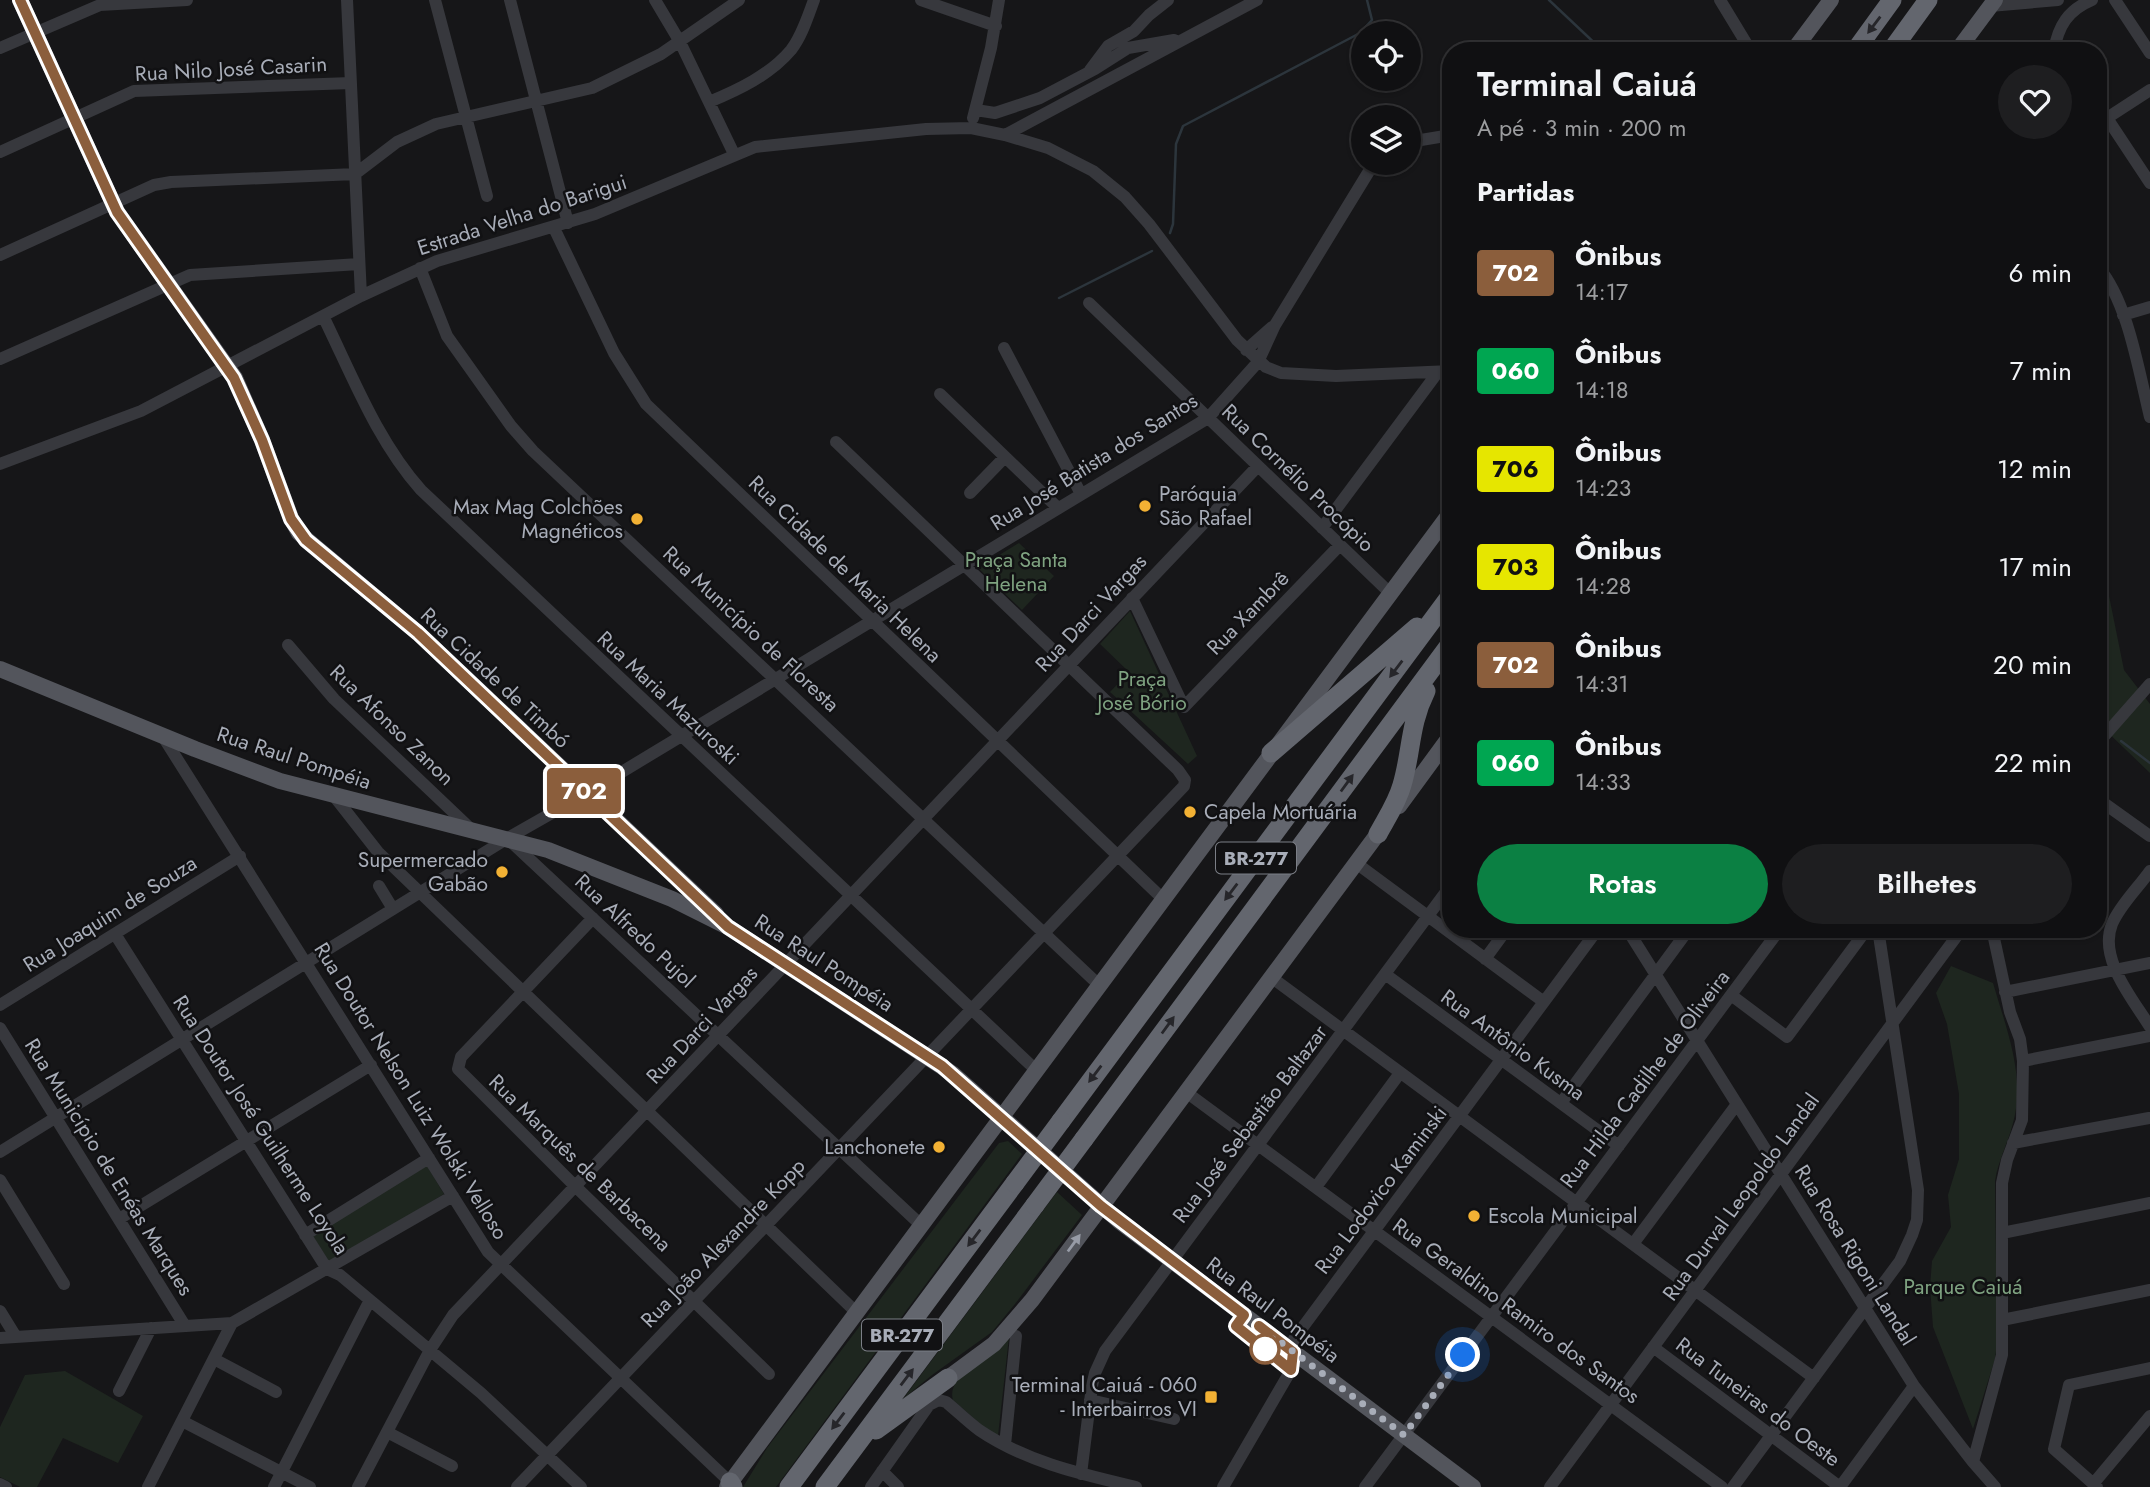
<!DOCTYPE html>
<html lang="pt">
<head>
<meta charset="utf-8">
<style>
  :root { --surface:#101012; --page:#1e1e20; --text:#f1f3f6; --muted:#9c9d9f; --line:#303032; --accent:#0b8043 }
  body { margin:0; font-family:Jost,sans-serif; background:var(--page); color:var(--text); height:100vh; display:flex; flex-direction:column; font-size:26px; white-space:nowrap }
  * { box-sizing:border-box; margin:0 }
  p { font-size:23px; color:var(--muted) }
  .icon { flex:none; width:38px; height:38px; fill:none; stroke:currentColor; stroke-width:2; stroke-linecap:round; stroke-linejoin:round }
  .map { position:relative; flex:1; overflow:hidden }
  .panel { position:absolute; left:1442px; top:42px; width:665px; height:896px; display:flex; flex-direction:column; background:var(--surface); border-radius:28px; box-shadow:0 2px 5px #0004,0 0 0 2px var(--line) }
  .panel>* { flex:none }
  .badge { padding:0 14px; border-radius:5px; font-size:24px; line-height:46px }
  .buttons { position:absolute; left:1351px; top:21px; display:grid; gap:14px }
  .buttons a { display:grid; place-items:center; width:70px; height:70px; border-radius:50%; background:var(--surface); box-shadow:0 2px 5px #0004,0 0 0 2px var(--line); font-size:35px }
  .you { position:absolute; width:35px; height:35px; margin:-18px; border:5px solid #fff; border-radius:50%; background:#1a73e8; box-shadow:0 0 0 10px #1a73e833 }
  .map>.badge { position:absolute; translate:-50% -50%; box-shadow:0 0 0 4px #fff }
  h2 { padding:0 35px; font-size:26px; line-height:63px }
  .round { display:grid; place-items:center; flex:none; width:74px; height:74px; border-radius:37px; background:var(--page) }
  .head { display:flex; align-items:center; justify-content:space-between; height:119px; padding:0 35px }
  h1 { font-size:33px; font-weight:600; line-height:52px }
  .cta { display:flex; gap:14px; margin-top:auto; padding:14px 35px }
  .cta a { flex:1; height:80px; border-radius:42px; background:var(--accent); color:#fff; font-size:28px; font-weight:600; line-height:80px; text-align:center }
  .cta a+a { background:var(--page); color:var(--text) }
  ul { padding:0; list-style:none }
  li { display:flex; align-items:center; gap:21px; height:98px; padding:0 35px }
  li div { flex:1 }
  li b { display:block; font-size:26px }
  li em { font-style:normal }
  li .badge { min-width:77px; font-weight:700; text-align:center }
  .map>svg:first-child { display:block }
</style>
</head>
<body>
<div class="map">
<svg width="2150" height="1487" viewBox="0 0 2150 1487">
  <rect width="100%" height="100%" fill="#161618"/>
  <path fill="#1e261f" d="M1019,543L1054,576L1022,610L978,568Z
    M2098,556L2103,566L2124,670L2150,704V773L2098,723Z
    M1130,611L1197,756L1188,764L1110,692L1129,672L1100,644Z
    M1951,966L1993,983C2006,1028 2026,1076 2013,1123C2008,1143 1998,1161 1995,1181L1997,1343L1995,1359L1973,1429L1933,1327L1930,1287L1932,1261L1951,1227L1948,1195L1959,1159V1094L1947,1024L1936,993Z
    M1008,1141L1022,1154L776,1487H743L767,1448L999,1143Z
    M426,1164L444,1194L330,1263L312,1235Z
    M1057,1192L1082,1215L1015,1304L992,1332L932,1375L903,1399Z
    M1009,1337L998,1436L986,1429L953,1400C945,1377 992,1350 1009,1337Z
    M65,1371L143,1416L118,1463L63,1438L37,1487H20L0,1477V1427L25,1375Z"/>
  <g fill="none" stroke-linecap="round" stroke-linejoin="round">
    <path stroke="#2c353c" stroke-width="2.5" d="M1549,0L1603,51
      M1170,233L1173,224L1176,144L1183,126L1360,33L1372,20L1367,0
      M1059,298L1152,251
      M2098,700L2102,721
      M2121,741L2150,763"/>
    <path stroke="#37383d" stroke-width="12" d="M347,0L361,296
      M435,0L487,196
      M510,0L568,223
      M655,0L680,42L734,154
      M921,0L996,26
      M1720,0L1751,51
      M2115,0L2150,53
      M1990,6L2058,0
      M0,48L100,5L187,0
      M2054,51C2058,26 2068,10 2092,0
      M1090,70L1108,46L1134,31L1149,15L1168,0
      M2150,90L2107,118L2150,183
      M709,102C738,90 770,75 791,50C802,36 808,16 814,0
      M976,110L995,113L1040,98L1095,69L1128,48L1174,40
      M973,118L991,48L999,0
      M1005,135L1257,0
      M1409,142L1451,135
      M0,152L134,91L351,83
      M554,228L614,353L646,404L1163,899
      M0,255L154,185L171,182L355,174L397,142L436,124L592,88L661,54L739,0
      M2098,267C2128,301 2139,373 2150,417
      M420,268L447,336L511,426L533,451L1099,985
      M1089,303L1390,593
      M2123,315L2150,307
      M323,316C352,375 377,441 421,490L1036,1070
      M1004,348L1081,494
      M1246,350L1272,327
      M0,359L190,275L359,264
      M940,394L1058,508
      M0,464L141,411L361,296L437,261L595,214L755,147L926,129L971,128L1005,135L1048,148L1093,171L1125,197L1149,224L1237,340L1266,367L1281,373L1336,376L1451,371
      M970,493L1005,457
      M1322,528L1438,372
      M1132,598L1184,707L1340,545
      M288,645L334,699L472,830
      M162,735L488,1252L730,1482
      M2098,743L2150,684
      M334,796L378,852L856,1312
      M2098,799L2150,836
      M510,841L921,1225
      M1356,863L1544,1002
      M2150,871C2138,888 2120,905 2112,924C2098,959 2133,999 2150,1027
      M379,886L393,909
      M593,918L461,1057L458,1069L575,1186L769,1374
      M1627,929L1914,1386L1973,1462L1995,1487
      M115,934L327,1269L340,1275L481,1393L581,1487
      M1485,959L1507,929
      M1385,974L1619,1146
      M1271,977L1814,1378
      M2005,992L2150,963
      M1731,995L1787,1037L1867,929
      M0,1005L240,856
      M0,1028L185,1326
      M2023,1061L2150,1036
      M1186,1092L1722,1487
      M1561,1103L1689,929
      M2013,1143L2149,1118
      M0,1152L508,838L587,793L1208,418L1258,362L1275,325L1374,163
      M0,1180L64,1284
      M1316,1187L1400,1073
      M119,1219L371,1065
      M2002,1233L2150,1203
      M305,1235L429,1158
      M1633,1244L1737,1104
      M0,1311L16,1337
      M2002,1320L2150,1290
      M0,1338L232,1323
      M1653,1347L1840,1487
      M214,1359L276,1392
      M119,1391L151,1328
      M1090,1400L1174,1419
      M182,1421L310,1487
      M387,1432L452,1466
      M1005,1445L1016,1336
      M1973,1462L2002,1355V1183L2007,1160L2022,1120L2023,1061L2020,1039L2010,1012L1992,929
      M882,1471L898,1487
      M1081,1474L1092,1386L1095,1373L1105,1351L1451,885
      M0,1484L6,1487
      M2093,1484L2150,1416
      M148,1487L232,1323L453,1196
      M274,1487L370,1300
      M358,1487L430,1350L453,1315L1258,466
      M517,1487L1184,786L1185,780L1178,770L836,442
      M871,1487L929,1405L939,1400L946,1402C957,1411 967,1421 979,1430C1026,1462 1081,1474 1136,1487
      M1223,1487L1291,1370L1294,1339L1598,929
      M1365,1487L1780,929
      M1550,1487L1962,929
      M1733,1487L1900,1261L1912,1235L1917,1220L1918,1190L1878,929
      M1840,1487L1914,1386
      M2097,1487L2054,1449L2069,1385L2150,1368"/>
    <path stroke="#53555c" stroke-width="16" d="M20,0L117,212L235,378L262,440L291,518L299,533L418,633L716,914
      M1793,51L1831,0
      M1957,51L1995,0
      M0,669L195,749L280,781L548,850L672,899L728,927L953,1074L1119,1221L1473,1487
      M1399,806L1451,735
      M948,1378L994,1344L1032,1300L1385,824
      M727,1487L1451,512"/>
    <path stroke="#63666e" stroke-width="19" d="M1855,51L1892,0
      M1891,51L1928,0
      M1271,753L1417,627
      M1378,834C1386,819 1397,803 1402,785C1412,751 1409,725 1426,691
      M1061,1121L1451,595
      M1084,1139L1451,643
      M876,1430L948,1378
      M730,1482L733,1487
      M789,1487L1015,1183
      M825,1487L1035,1205"/>
    <path stroke="#63666e" stroke-width="19" d="M1015,1183L1061,1121
      M1035,1205L1084,1139"/>
  </g>
  <defs><path id="oneway-solid" d="M-6-.8H1V-3.2L6.5 0L1 3.2V.8H-6Z" transform="scale(1.75)"/></defs>
  <g fill="#26262a">
    <use href="#oneway-solid" transform="translate(1874 25) rotate(127)"/>
    <use href="#oneway-solid" transform="translate(1396 669) rotate(127)"/>
    <use href="#oneway-solid" transform="translate(1347 783) rotate(-54)"/>
    <use href="#oneway-solid" transform="translate(1231 892) rotate(127)"/>
    <use href="#oneway-solid" transform="translate(1168 1025) rotate(-54)"/>
    <use href="#oneway-solid" transform="translate(1095 1074) rotate(127)"/>
    <use href="#oneway-solid" transform="translate(974 1238) rotate(127)"/>
    <use href="#oneway-solid" transform="translate(907 1377) rotate(-53)"/>
    <use href="#oneway-solid" transform="translate(838 1421) rotate(127)"/>
  </g>
  <use fill="#979ba6" href="#oneway-solid" transform="translate(1074 1243) rotate(-54)"/>
  <g fill="none" stroke-linecap="round" stroke-linejoin="round">
    <g stroke="#fff" stroke-width="16">
      <path id="line" d="M20,0L117,212L234,378L262,440L291,519L306,540L418,633L728,927L942,1066L1101,1206L1244,1315L1236,1326L1291,1370L1293,1352L1259,1326"/>
    </g>
    <use href="#line" stroke="#8b5e3c" stroke-width="10"/>
    <path stroke="#a8adb8" stroke-width="7" stroke-dasharray="0 12.6" d="M1265,1349L1274,1337L1404,1435L1463,1355"/>
  </g>
  <g fill="#f2b134" stroke="#111113" stroke-width="2.5">
    <circle cx="1145" cy="506" r="7"/>
    <circle cx="637" cy="519" r="7"/>
    <circle cx="1190" cy="812" r="7"/>
    <circle cx="502" cy="872" r="7"/>
    <circle cx="939" cy="1147" r="7"/>
    <circle cx="1474" cy="1216" r="7"/>
    <rect x="1204" y="1390" width="14" height="14" rx="3.5"/>
  </g>
  <circle fill="#fff" stroke="#8b5e3c" stroke-width="3.5" cx="1265" cy="1349" r="14"/>
  <g text-anchor="middle" dominant-baseline="central" stroke-width="5" stroke-linejoin="round" paint-order="stroke">
    <g fill="#111113" stroke="#7b7e86" stroke-width="2">
      <rect x="1216" y="842.5" width="80" height="31" rx="5"/>
      <rect x="862" y="1319.5" width="80" height="31" rx="5"/>
    </g>
    <g font-size="19" font-weight="bold" fill="#a8adb8">
      <text x="1256" y="858">BR-277</text>
      <text x="902" y="1335">BR-277</text>
    </g>
    <g font-size="21" fill="#a8adb8" stroke="#111113">
      <text transform="translate(231 69) rotate(-3)">Rua Nilo José Casarin</text>
      <text transform="translate(522 215) rotate(-18)">Estrada Velha do Barigui</text>
      <text transform="translate(1094 462) rotate(-32)">Rua José Batista dos Santos</text>
      <text transform="translate(1298 478) rotate(44)">Rua Cornélio Procópio</text>
      <text transform="translate(845 569) rotate(44)">Rua Cidade de Maria Helena</text>
      <text transform="translate(1091 613) rotate(-47)">Rua Darci Vargas</text>
      <text transform="translate(1248 613) rotate(-46)">Rua Xambrê</text>
      <text transform="translate(751 629) rotate(43)">Rua Município de Floresta</text>
      <text transform="translate(495 678) rotate(43)">Rua Cidade de Timbó</text>
      <text transform="translate(668 698) rotate(43)">Rua Maria Mazuroski</text>
      <text transform="translate(392 725) rotate(44)">Rua Afonso Zanon</text>
      <text transform="translate(294 758) rotate(18)">Rua Raul Pompéia</text>
      <text transform="translate(110 914) rotate(-32)">Rua Joaquim de Souza</text>
      <text transform="translate(635 931) rotate(43)">Rua Alfredo Pujol</text>
      <text transform="translate(824 963) rotate(33)">Rua Raul Pompéia</text>
      <text transform="translate(702 1025) rotate(-47)">Rua Darci Vargas</text>
      <text transform="translate(1513 1045) rotate(36)">Rua Antônio Kusma</text>
      <text transform="translate(1645 1079) rotate(-53)">Rua Hilda Cadilhe de Oliveira</text>
      <text transform="translate(411 1091) rotate(58)">Rua Doutor Nelson Luiz Wolski Velloso</text>
      <text transform="translate(1250 1124) rotate(-53)">Rua José Sebastião Baltazar</text>
      <text transform="translate(261 1125) rotate(57)">Rua Doutor José Guilherme Loyola</text>
      <text transform="translate(580 1163) rotate(44)">Rua Marquês de Barbacena</text>
      <text transform="translate(109 1167) rotate(58)">Rua Município de Enéas Marques</text>
      <text transform="translate(1381 1190) rotate(-53)">Rua Lodovico Kaminski</text>
      <text transform="translate(1741 1197) rotate(-54)">Rua Durval Leopoldo Landal</text>
      <text transform="translate(723 1243) rotate(-46)">Rua João Alexandre Kopp</text>
      <text transform="translate(1855 1255) rotate(58)">Rua Rosa Rigoni Landal</text>
      <text transform="translate(1273 1310) rotate(37)">Rua Raul Pompéia</text>
      <text transform="translate(1516 1311) rotate(36)">Rua Geraldino Ramiro dos Santos</text>
      <text transform="translate(1758 1402) rotate(37)">Rua Tuneiras do Oeste</text>
    </g>
    <g font-size="21" fill="#a8adb8" stroke="#111113" text-anchor="end">
      <text x="1159" y="494" text-anchor="start">Paróquia<tspan x="1159" dy="24">São Rafael</tspan></text>
      <text x="623" y="507">Max Mag Colchões<tspan x="623" dy="24">Magnéticos</tspan></text>
      <text x="1204" y="812" text-anchor="start">Capela Mortuária</text>
      <text x="488" y="860">Supermercado<tspan x="488" dy="24">Gabão</tspan></text>
      <text x="925" y="1147">Lanchonete</text>
      <text x="1488" y="1216" text-anchor="start">Escola Municipal</text>
      <text x="1197" y="1385">Terminal Caiuá - 060<tspan x="1197" dy="24">- Interbairros VI</tspan></text>
    </g>
    <g font-size="21" fill="#7fa381" stroke="#111113">
      <text x="1016" y="560">Praça Santa<tspan x="1016" dy="24">Helena</tspan></text>
      <text x="1142" y="679">Praça<tspan x="1142" dy="24">José Bório</tspan></text>
      <text x="1963" y="1287">Parque Caiuá</text>
    </g>
  </g>
</svg>
<div class="buttons">
<a><svg class="icon" aria-label="locate" viewBox="0 0 24 24"><circle cx="12" cy="12" r="6"/><path d="M12 2v4M12 18v4M2 12h4M18 12h4"/></svg></a>
<a><svg class="icon" aria-label="layers" viewBox="0 0 24 24"><path d="M12 4l9 5-9 5-9-5zM3 14l9 5 9-5"/></svg></a>
</div>
<div class="you" style="left:1463px;top:1355px"></div>
<b class="badge" style="left:584px;top:791px;background:#8b5e3c;color:#fff">702</b>
<section class="panel">
<div class="head"><div><h1>Terminal Caiuá</h1><p>A pé · 3 min · 200 m</p></div><a class="round"><svg class="icon" aria-label="heart" viewBox="0 0 24 24"><path d="M12 20l-8-8c-3-5 5-10 8-4 3-6 11-1 8 4z"/></svg></a></div>
<h2>Partidas</h2>
<ul>
<li><span class="badge" style="background:#8b5e3c;color:#fff">702</span><div><b>Ônibus</b><p>14:17</p></div><em>6 min</em></li>
<li><span class="badge" style="background:#00a651;color:#fff">060</span><div><b>Ônibus</b><p>14:18</p></div><em>7 min</em></li>
<li><span class="badge" style="background:#e6e600;color:#111">706</span><div><b>Ônibus</b><p>14:23</p></div><em>12 min</em></li>
<li><span class="badge" style="background:#e6e600;color:#111">703</span><div><b>Ônibus</b><p>14:28</p></div><em>17 min</em></li>
<li><span class="badge" style="background:#8b5e3c;color:#fff">702</span><div><b>Ônibus</b><p>14:31</p></div><em>20 min</em></li>
<li><span class="badge" style="background:#00a651;color:#fff">060</span><div><b>Ônibus</b><p>14:33</p></div><em>22 min</em></li>
</ul>
<div class="cta"><a>Rotas</a><a>Bilhetes</a></div>
</section>
</div>
</body>
</html>
